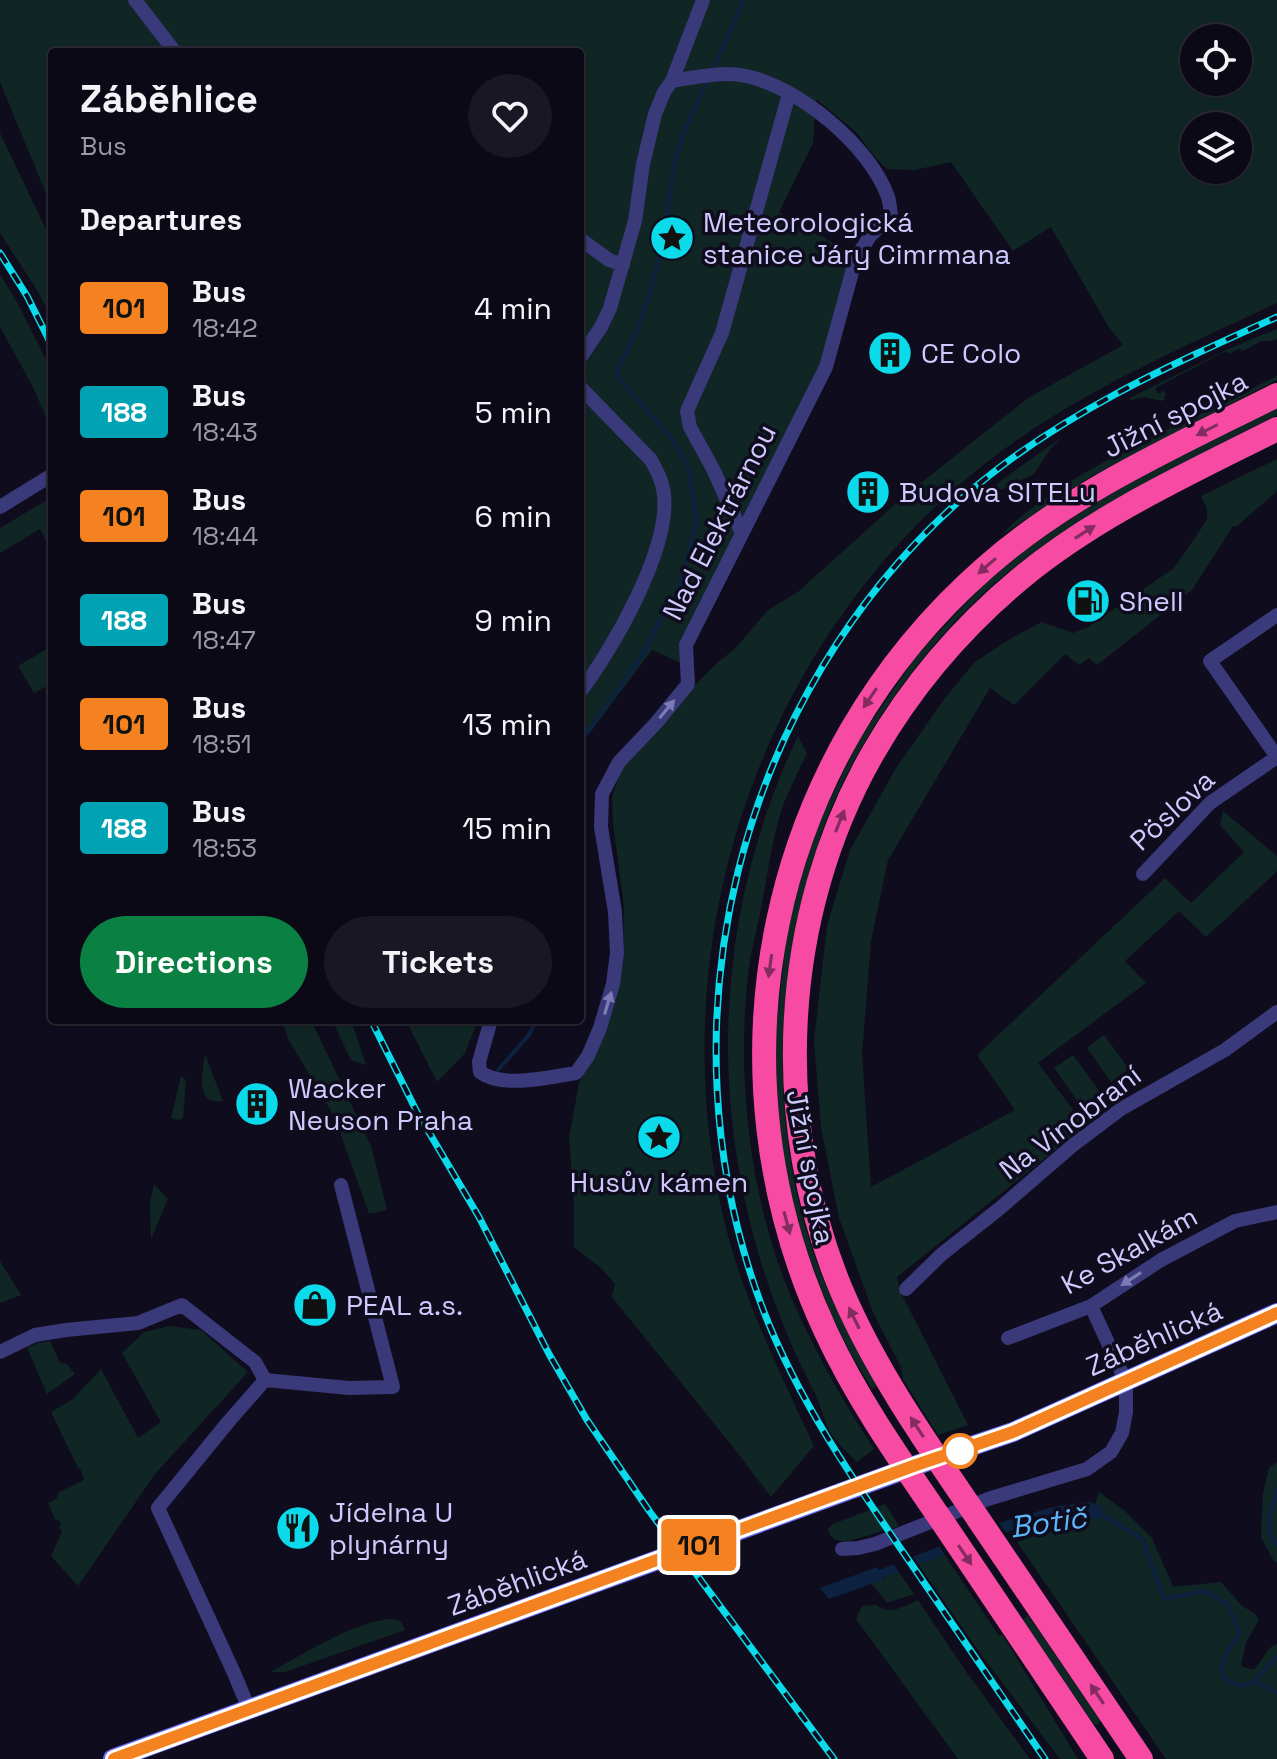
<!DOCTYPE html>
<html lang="en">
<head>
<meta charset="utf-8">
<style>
  :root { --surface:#0b0916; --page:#191723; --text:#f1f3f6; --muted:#9a9aa1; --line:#2b2a35; --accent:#0b8043 }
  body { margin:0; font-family:"Space Grotesk",sans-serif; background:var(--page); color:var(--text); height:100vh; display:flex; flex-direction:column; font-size:30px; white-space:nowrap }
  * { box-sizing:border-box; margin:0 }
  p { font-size:26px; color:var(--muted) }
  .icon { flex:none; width:44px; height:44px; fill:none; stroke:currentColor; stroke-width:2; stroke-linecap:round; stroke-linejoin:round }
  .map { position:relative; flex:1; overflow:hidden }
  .details { position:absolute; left:48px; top:48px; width:536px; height:976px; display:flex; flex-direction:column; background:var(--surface); border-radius:8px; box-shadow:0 2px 6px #0004,0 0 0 2px var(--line) }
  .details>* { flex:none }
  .badge { padding:0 16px; border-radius:6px; font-size:28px; line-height:52px }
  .tools { position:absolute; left:1180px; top:24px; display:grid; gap:16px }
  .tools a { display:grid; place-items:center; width:72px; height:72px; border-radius:50%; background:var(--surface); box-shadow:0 2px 6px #0004,0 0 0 2px var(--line); font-size:40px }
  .map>.badge { position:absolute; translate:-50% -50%; box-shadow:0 0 0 4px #fff }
  h2 { padding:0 32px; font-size:30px; line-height:72px }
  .round { display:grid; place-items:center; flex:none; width:84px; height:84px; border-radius:42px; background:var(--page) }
  .summary { display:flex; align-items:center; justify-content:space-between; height:136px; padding:0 32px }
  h1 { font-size:38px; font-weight:800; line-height:60px }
  .action { display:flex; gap:16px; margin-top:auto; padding:16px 32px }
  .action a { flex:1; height:92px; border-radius:48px; background:var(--accent); color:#fff; font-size:32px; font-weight:800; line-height:92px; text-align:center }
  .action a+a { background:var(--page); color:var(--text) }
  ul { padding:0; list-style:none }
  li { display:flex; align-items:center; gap:24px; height:104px; padding:0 32px }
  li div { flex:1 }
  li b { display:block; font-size:30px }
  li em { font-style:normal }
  li .badge { min-width:88px; font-weight:700; text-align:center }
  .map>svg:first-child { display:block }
</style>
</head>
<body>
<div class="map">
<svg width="1277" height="1759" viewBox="0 0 1277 1759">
  <rect width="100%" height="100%" fill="#0f0c1d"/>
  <path fill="#102625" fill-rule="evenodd" d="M0,0H1277V303C1180,349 1081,391 995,456C760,634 656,944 726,1228C746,1306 781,1374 814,1446L771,1497L737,1452L612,1297L615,1284L601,1268L574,1247V1203L569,1138L579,1083L612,1011L623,964L624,906L613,824L612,797L622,767L700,680L718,662L735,649L768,610L798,592L902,498L1028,398L1123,345L1108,326L1051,227L1013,251L951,162L915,170L887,169L876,158L856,132L816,99L813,143L779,212L861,259L830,369L681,663L652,650L592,730L580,742V52H52V208L0,82ZM1194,38H1238V82H1194ZM1194,126H1238V170H1194Z
    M0,133L52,242V319L37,290L0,233Z
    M0,274L17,302L52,372V431L33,387L0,327Z
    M1277,329V339L1272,341H1262L1242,351L1240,348L1229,354L1226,351L1155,388L1158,394L1164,391L1166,395L1164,397L1165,399L1161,401L1144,397L1131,400L1130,398L1226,350Z
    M1277,376V380L1090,477L1002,535V534C1054,482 1134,447 1199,413L1200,414Z
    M1277,408V415C1179,465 1079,511 995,583C927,642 864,729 829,813C821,832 816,851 810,871C774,994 772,1126 812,1249C828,1297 852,1342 877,1386L872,1389L851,1354L830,1312L804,1243L786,1176L777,1101L776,1031L787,931L814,833L860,738L917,655L985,583L1030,546L1084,510L1142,476Z
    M1062,437L1051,448L1034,474L975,502L1006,477Z
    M1277,459V491L1236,527L1233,526L1192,590L1097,665L1089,658L1079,665L1065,654L1014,705L990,688L888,860L871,941L862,1054L871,1187L1015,1110L977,1055L1165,878L1191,903L1244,852L1220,825L1223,811L1277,856V871L1270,878L1206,937L1179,911L1125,961L1146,983L1038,1063L1085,1126L897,1277L900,1291L968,1425L938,1435L903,1379L901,1367L873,1312L839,1218L821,1127L814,1041L827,926L850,850L896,768L945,698L975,662L1010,639L1042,622L1073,633L1088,627L1174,568L1207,520V509L1201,496Z
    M52,497V552L40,529L0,553V528Z
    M52,646V683L34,693L18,666Z
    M798,736L807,753C799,771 789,789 782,808C772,839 768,872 762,903C758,925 752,946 749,968C735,1078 750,1205 795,1306C817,1356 845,1404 874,1449L857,1462C849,1454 839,1445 832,1435C825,1424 822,1409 816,1396C807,1376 796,1357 788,1336C706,1142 707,927 798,736Z
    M281,1020H311L371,1146L387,1210L369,1214L335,1118L289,1040Z
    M332,1020H351L366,1065L351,1060Z
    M406,1020H478L465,1053L437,1082Z
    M1104,1035L1129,1069L1111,1082L1087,1048Z
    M205,1054L223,1101C194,1106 203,1071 205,1054Z
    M1073,1055L1102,1095L1083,1109L1054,1068Z
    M181,1076L186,1080L183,1118L179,1120L171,1118Z
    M154,1184L168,1199L151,1239L150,1202Z
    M0,1261L21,1295L0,1303Z
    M170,1326L201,1330L248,1372L155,1474L78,1586L51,1556L62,1532L59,1527L61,1525L59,1520L56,1521L48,1503L56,1499L59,1492L83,1481L84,1478L80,1468H78L51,1412L73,1399L101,1369L138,1438L161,1422L122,1353L144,1332Z
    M50,1341L60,1363L67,1364L75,1374L47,1394L27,1348L38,1343Z
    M1277,1462V1562L1274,1561L1261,1538L1263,1493L1269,1468Z
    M1099,1492L1126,1512L1152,1538L1173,1587L1221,1582L1241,1605L1255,1614L1259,1620L1246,1642L1241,1666L1254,1670L1271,1647L1277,1644V1759H1166L1017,1542L1052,1530L1089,1524Z
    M885,1504L899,1526L846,1542C837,1541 830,1539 828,1529L833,1524Z
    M944,1554L999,1636L1002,1634L1078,1759H1060L985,1660L918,1564Z
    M898,1571L914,1594L887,1603L872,1584Z
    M918,1600L967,1673L1030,1759H958L856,1619L862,1606L876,1605C890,1616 904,1606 918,1600Z
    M1028,1615L1100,1720L1099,1724L1095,1725L1093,1723L1023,1620Z
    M390,1619L401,1621L405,1630L285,1672H270C304,1654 353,1622 390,1619Z"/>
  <path fill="#0d2240" d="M1089,1502L1100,1505L1103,1512L1098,1519C1054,1512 1010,1531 970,1545C940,1556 911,1567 882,1578V1580L829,1599L820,1588L877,1567L879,1570L1005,1521L1053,1507Z"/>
  <path fill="#0f0c1d" d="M997,1520L1008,1536L947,1558L937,1543Z
    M911,1554L920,1567L901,1575L891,1561Z"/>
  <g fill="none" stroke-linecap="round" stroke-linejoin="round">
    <path stroke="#0d2240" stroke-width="4" d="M712,71L744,0
      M580,741L590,729L643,654L663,614L677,593L697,522L688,466L670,436L621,381L617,375V370L637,331L652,285L663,245L674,165L683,134L708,79
      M498,1070L528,1036L537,1020
      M1277,1489C1273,1507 1262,1530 1277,1544
      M1097,1512L1142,1539L1164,1599L1205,1591L1227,1604L1240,1633C1231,1648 1216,1661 1224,1678C1255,1699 1258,1671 1277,1657
      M1256,1682L1277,1693"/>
    <path stroke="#3a397a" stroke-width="14" d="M135,0L175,52
      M580,239L609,260L623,265
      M580,358L601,327L610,308L635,221L643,164L655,114L664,92L672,81L703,0
      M580,387L651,460C657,471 663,482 664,495C670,549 613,649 580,692
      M0,507L52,475
      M742,533L713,469L690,427L687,411L722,333L789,94
      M1143,874L1210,803L1277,757L1210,661L1277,615
      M491,1020L479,1062L480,1072C503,1089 548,1077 576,1073L588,1056L600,1028L613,984L617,953L615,912L601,827L602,794L619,762L657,722L688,684L686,645L826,367L856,258L870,236L891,215C890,209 890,203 888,197C870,146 799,87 746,76C723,71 696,77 672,81
      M906,1289L942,1254L999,1209L1072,1146L1121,1109L1225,1050L1277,1012
      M1008,1338L1091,1306L1161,1260L1235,1221L1277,1212
      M0,1352L35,1335L66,1330L138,1323L182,1305L255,1362L265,1380
      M265,1380L349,1388L393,1387L341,1185
      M842,1549L858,1548L875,1544L988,1499L1087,1469L1111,1452L1122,1433L1126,1412V1382L1091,1306
      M249,1709L234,1673L158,1508L229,1421L265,1380"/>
    <path stroke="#6667f9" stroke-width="20" d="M113,1759L939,1457L1013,1432L1277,1313"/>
    <path stroke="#f74ba3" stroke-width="24" d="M1102,1759C1050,1682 998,1604 946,1527C903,1464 858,1401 826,1332C703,1069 767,758 986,567C1071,492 1176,446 1277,395
      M1141,1759C1087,1679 1033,1600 979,1520C930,1448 878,1375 843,1294C770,1124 780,915 873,753C911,687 962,627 1021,578C1097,515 1190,473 1277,429"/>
    <g stroke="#0adae9" stroke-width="7">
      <path id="rail" d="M0,253L27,296L52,346
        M371,1020L417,1112L479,1217L549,1354L587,1420L650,1512L834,1759
        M1045,1759C998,1690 950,1621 903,1552C850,1475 798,1399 764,1312C655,1027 736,695 967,494C1058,415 1168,366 1277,317"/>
    </g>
    <use href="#rail" stroke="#0f0c1d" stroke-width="4" stroke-dasharray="12" stroke-linecap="butt"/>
  </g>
  <defs><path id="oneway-solid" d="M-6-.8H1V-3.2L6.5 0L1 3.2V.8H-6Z" transform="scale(2)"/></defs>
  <g fill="#832c60">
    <use href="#oneway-solid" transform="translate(1207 430) rotate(153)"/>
    <use href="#oneway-solid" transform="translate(1085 532) rotate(-32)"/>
    <use href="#oneway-solid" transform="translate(987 566) rotate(139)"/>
    <use href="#oneway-solid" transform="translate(870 698) rotate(124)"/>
    <use href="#oneway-solid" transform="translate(840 821) rotate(-68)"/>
    <use href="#oneway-solid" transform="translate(770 966) rotate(98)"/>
    <use href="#oneway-solid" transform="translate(787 1223) rotate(75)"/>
    <use href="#oneway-solid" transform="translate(854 1318) rotate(-116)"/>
    <use href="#oneway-solid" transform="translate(917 1427) rotate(-123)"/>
    <use href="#oneway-solid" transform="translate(965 1555) rotate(56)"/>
    <use href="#oneway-solid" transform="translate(1097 1694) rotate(-124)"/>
  </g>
  <g fill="#7d7ab5">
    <use href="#oneway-solid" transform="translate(667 709) rotate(-51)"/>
    <use href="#oneway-solid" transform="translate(608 1003) rotate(-73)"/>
    <use href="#oneway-solid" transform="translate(1131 1279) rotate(147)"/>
  </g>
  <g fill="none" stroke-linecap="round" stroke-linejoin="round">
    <g stroke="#fff" stroke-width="18">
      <path id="line" d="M114,1759L916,1465L1013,1432L1277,1313"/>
    </g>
    <use href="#line" stroke="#f58220" stroke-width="12"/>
  </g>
  <defs>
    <g id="sight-disc" transform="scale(2.3)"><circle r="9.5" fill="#0adae9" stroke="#0f0c1d"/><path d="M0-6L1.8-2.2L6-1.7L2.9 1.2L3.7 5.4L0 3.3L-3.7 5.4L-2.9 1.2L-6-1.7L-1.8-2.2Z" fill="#111"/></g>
    <g id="building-disc" transform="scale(2.3)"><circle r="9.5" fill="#0adae9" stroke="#0f0c1d"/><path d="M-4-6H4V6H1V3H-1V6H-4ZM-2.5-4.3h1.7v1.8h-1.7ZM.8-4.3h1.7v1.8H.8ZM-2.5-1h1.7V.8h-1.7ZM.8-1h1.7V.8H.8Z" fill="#111"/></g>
    <g id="fuel-disc" transform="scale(2.3)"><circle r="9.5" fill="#0adae9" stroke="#0f0c1d"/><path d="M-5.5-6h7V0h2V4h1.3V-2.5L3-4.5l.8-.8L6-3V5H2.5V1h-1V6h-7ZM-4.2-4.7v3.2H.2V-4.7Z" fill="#111"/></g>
    <g id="shop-disc" transform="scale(2.3)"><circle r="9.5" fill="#0adae9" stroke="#0f0c1d"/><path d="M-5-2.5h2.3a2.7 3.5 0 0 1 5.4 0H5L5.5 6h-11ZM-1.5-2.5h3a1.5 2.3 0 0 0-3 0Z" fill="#111"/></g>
    <g id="restaurant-disc" transform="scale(2.3)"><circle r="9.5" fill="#0adae9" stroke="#0f0c1d"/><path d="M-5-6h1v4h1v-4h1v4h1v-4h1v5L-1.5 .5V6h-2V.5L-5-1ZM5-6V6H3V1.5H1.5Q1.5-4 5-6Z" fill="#111"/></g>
  </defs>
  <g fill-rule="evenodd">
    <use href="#sight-disc" x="672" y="238"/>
    <use href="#building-disc" x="890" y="353"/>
    <use href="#building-disc" x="868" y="492"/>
    <use href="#fuel-disc" x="1088" y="601"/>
    <use href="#building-disc" x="257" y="1104"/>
    <use href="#sight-disc" x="659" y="1137"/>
    <use href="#shop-disc" x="315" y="1305"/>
    <use href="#restaurant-disc" x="298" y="1528"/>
  </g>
  <circle fill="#fff" stroke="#f58220" stroke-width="4" cx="960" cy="1451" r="16"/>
  <g text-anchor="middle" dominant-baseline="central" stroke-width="7" stroke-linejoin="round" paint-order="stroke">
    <g font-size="28" fill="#cfcafd" stroke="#0f0c1d" text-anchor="start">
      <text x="703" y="222">Meteorologická<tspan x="703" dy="32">stanice Járy Cimrmana</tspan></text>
      <text x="921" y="353">CE Colo</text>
      <text x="899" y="492">Budova SITELu</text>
      <text x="1119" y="601">Shell</text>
      <text x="288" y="1088">Wacker<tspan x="288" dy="32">Neuson Praha</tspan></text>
      <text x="659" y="1182" text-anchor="middle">Husův kámen</text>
      <text x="346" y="1305">PEAL a.s.</text>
      <text x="329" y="1512">Jídelna U<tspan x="329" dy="32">plynárny</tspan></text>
    </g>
    <g font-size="28" fill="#cfcafd" stroke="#0f0c1d">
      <text transform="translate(1175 414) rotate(-27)">Jižní spojka</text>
      <text transform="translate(719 522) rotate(-63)">Nad Elektrárnou</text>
      <text transform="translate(1172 810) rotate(-43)">Pöslova</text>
      <text transform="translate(1070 1122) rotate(-37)">Na Vinobraní</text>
      <text transform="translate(811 1167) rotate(79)">Jižní spojka</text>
      <text transform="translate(1129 1250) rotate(-29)">Ke Skalkám</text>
      <text transform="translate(1154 1338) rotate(-24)">Záběhlická</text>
      <text transform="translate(517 1582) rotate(-20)">Záběhlická</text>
    </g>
    <g font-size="30" font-style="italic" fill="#5db5f8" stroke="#0f0c1d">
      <text transform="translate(1048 1522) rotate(-8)">Botič</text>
    </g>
  </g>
</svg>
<div class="tools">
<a><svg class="icon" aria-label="locate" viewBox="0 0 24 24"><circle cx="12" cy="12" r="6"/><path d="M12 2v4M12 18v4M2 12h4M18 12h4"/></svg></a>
<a><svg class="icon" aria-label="layers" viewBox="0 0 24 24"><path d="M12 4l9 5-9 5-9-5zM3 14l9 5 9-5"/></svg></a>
</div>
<b class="badge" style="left:699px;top:1545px;background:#f58220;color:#111">101</b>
<section class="details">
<div class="summary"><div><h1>Záběhlice</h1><p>Bus</p></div><a class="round"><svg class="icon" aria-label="heart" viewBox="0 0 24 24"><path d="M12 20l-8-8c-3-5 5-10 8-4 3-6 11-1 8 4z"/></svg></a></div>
<h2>Departures</h2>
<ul>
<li><span class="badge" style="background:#f58220;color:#111">101</span><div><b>Bus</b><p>18:42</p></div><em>4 min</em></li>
<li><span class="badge" style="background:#00a3b4;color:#fff">188</span><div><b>Bus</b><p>18:43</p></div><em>5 min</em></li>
<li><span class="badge" style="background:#f58220;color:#111">101</span><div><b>Bus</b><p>18:44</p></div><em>6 min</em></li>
<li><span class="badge" style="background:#00a3b4;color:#fff">188</span><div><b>Bus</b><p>18:47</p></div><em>9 min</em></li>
<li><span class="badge" style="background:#f58220;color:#111">101</span><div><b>Bus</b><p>18:51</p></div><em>13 min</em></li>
<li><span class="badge" style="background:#00a3b4;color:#fff">188</span><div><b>Bus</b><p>18:53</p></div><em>15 min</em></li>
</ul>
<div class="action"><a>Directions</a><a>Tickets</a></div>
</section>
</div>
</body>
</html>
